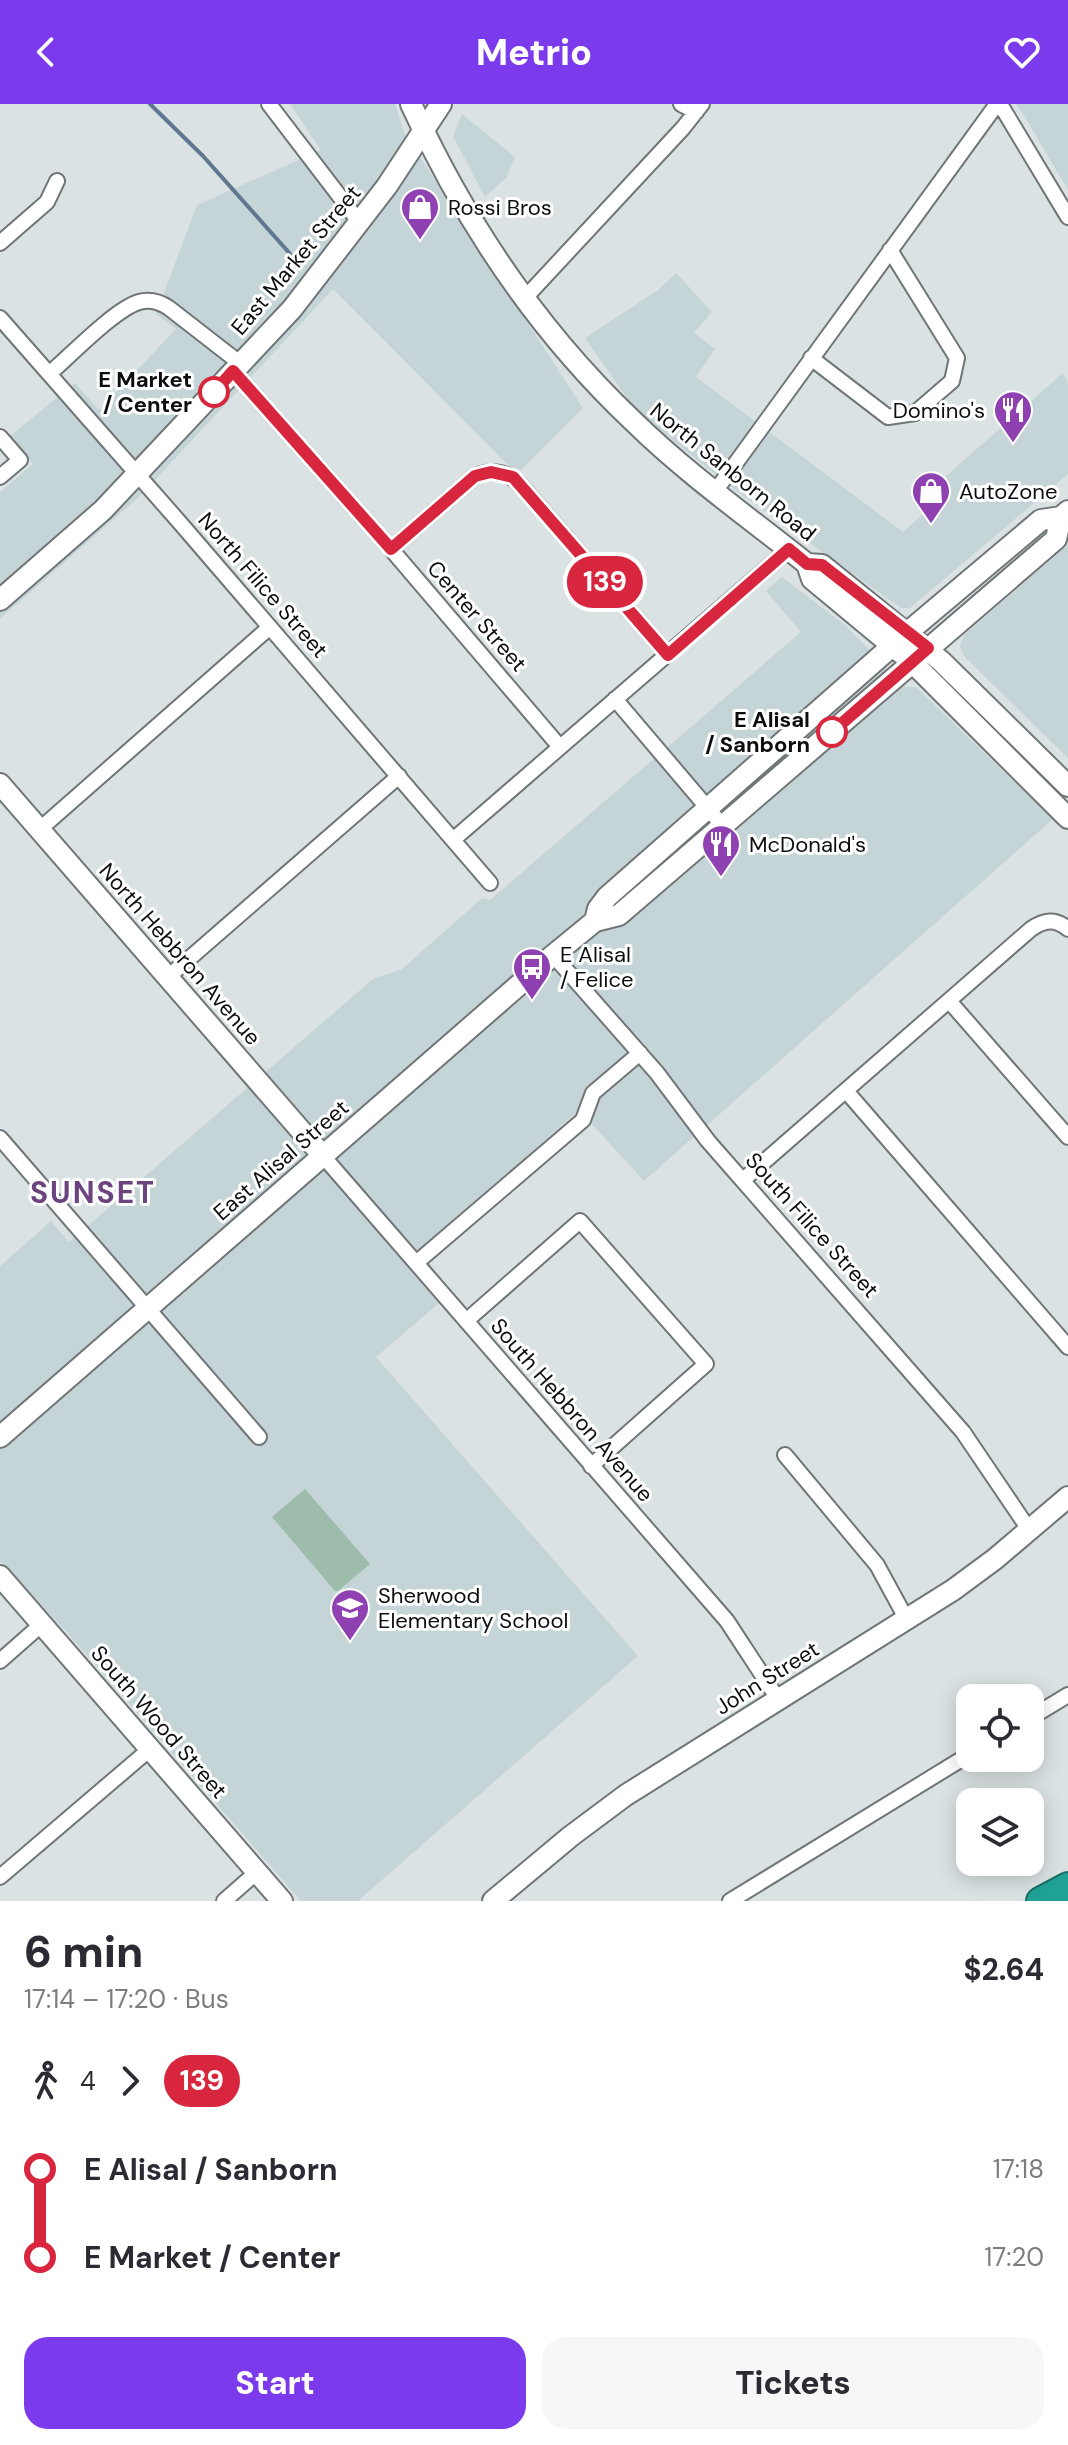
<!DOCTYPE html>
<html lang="en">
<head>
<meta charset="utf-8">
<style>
  :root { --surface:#fff; --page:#f7f7f7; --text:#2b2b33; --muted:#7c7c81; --accent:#7c3aed }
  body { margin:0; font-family:"DM Sans",sans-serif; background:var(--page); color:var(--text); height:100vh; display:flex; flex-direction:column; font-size:30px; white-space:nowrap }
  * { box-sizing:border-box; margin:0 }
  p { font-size:26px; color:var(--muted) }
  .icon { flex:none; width:44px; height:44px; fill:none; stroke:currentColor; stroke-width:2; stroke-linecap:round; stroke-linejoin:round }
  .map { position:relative; height:1797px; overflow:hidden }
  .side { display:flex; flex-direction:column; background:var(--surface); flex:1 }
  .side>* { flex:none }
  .badge { padding:0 16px; border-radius:26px; font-size:28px; line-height:52px }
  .buttons { position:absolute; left:956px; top:1580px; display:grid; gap:16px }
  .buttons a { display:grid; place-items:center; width:88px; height:88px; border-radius:16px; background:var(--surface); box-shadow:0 4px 20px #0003; font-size:40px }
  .map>.badge { position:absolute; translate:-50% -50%; box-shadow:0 0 0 4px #fff }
  .legs { display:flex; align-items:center; gap:12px; height:88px; padding:0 24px; font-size:26px }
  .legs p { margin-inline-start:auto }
  .headline { display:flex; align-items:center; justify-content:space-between; height:136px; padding:0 24px }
  h1 { font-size:44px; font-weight:800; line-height:60px }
  .button { display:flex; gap:16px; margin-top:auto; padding:16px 24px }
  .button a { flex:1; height:92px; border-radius:24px; background:var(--accent); color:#fff; font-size:32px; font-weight:800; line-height:92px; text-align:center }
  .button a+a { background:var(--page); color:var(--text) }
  ul { padding:0 24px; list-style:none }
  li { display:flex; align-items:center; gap:28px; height:88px; font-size:30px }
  li i { display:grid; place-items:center; width:12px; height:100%; margin:0 10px; background:currentColor }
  li i::after { content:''; width:20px; height:20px; margin:-10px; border:6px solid; border-radius:50%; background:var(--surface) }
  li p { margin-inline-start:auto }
  li:first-child i { background:linear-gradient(#0000 50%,currentColor 0) }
  li:last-child i { background:linear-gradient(currentColor 50%,#0000 0) }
  header { display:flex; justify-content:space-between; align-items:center; height:104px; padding:0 24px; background:var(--accent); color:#fff; font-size:36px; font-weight:800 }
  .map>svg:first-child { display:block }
</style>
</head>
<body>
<header><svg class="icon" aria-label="back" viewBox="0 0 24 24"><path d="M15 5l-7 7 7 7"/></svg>Metrio<svg class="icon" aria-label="heart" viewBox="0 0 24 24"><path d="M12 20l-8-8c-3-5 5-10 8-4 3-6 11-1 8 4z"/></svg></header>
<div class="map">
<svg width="1068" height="1797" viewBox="0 0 1068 1797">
  <rect width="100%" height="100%" fill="#dbe2e3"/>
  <path fill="#c5d5d7" d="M290,0H395L405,30L583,304L517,370L333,185L140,392L0,515V388L33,360L10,332L75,279L99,306L176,225L156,210L197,101L321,46Z
    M1016,0H1068V86L1025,13Z
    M462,10L515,53L506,74L485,93L453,32Z
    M676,169L712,208L694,229L715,245L696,273L903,428L943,392L938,379L1063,269L1068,279V370L910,504H901L735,386L636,307L585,234L658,186Z
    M1068,441V654L963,551L960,542L964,531Z
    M782,473L846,522L906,583H916L1053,715L644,1077L579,1006L419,1146L452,1188L376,1253L638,1552L358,1797H301L64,1525L0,1457V1162L51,1117L69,1138L373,875L402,865L482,794L490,796L801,528L766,487Z"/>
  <path fill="#9dbcac" d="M305,1385L370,1460L338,1487H335L272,1413Z"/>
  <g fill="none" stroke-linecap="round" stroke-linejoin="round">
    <path stroke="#5f7790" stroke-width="4" d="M150,0L203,52L292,152"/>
    <g stroke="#707677" stroke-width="18">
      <path id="street" d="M269,0L360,119
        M681,0L696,8
        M1000,0L1068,113
        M0,139L47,98L57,77
        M524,195L683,24L702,0
        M0,214L181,420L490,779
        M811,254L888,313L915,309L952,277L957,254L890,146
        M233,267L391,445L560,643
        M49,270C70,252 115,205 139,198C150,195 160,198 169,204L241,260
        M0,333L20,356L0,373
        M714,389L997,0
        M391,445L475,372C495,364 509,368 522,383L668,551
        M615,595L722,721
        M40,725L270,523
        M454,735L789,445
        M554,852L657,969L708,1037L963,1328L1030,1427
        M168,873L399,672
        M950,898L1068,1033
        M847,988L1068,1243
        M0,1034L259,1333
        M323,1052L727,1517L778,1595
        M743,1076L1031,825C1044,816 1055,814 1068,825
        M416,1159L583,1016L593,989L640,949
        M466,1217L580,1117L706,1260L591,1362
        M785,1351L877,1461L907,1516
        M0,1557L42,1520
        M1030,1614L1068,1591
        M0,1773L150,1645
        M224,1797L257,1768
        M730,1797L970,1650"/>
    </g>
    <g stroke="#707677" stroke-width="24">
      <path id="secondary" d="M411,0C465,118 539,228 633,317C687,370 748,413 807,460L812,475L912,558L1068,714
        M807,460L822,461L941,557L1068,682
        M0,496L103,406L292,205L387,82L441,0
        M0,680L323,1052
        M595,817L598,805L607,793L908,528L1041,416L1061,413L1068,407
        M0,1333L551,853L595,817L619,811L1056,435L1061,413
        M0,1472L282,1797
        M493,1797L571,1732L626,1691L953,1486L995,1455L1068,1393"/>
    </g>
    <g stroke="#186e66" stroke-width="30">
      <path id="highway" d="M1040,1797L1068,1782"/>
    </g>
    <use href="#street" stroke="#fff" stroke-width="14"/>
    <use href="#secondary" stroke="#fff" stroke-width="20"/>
    <use href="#highway" stroke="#1fa295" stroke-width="26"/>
  </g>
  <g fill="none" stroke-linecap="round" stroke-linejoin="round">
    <g stroke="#fff" stroke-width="18">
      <path id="line-1" d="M214,288L233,267L391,445L475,372L491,368L513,373L668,551L789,445L807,460L822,461L928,544L832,628"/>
    </g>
    <use href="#line-1" stroke="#d7263d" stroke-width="12"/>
  </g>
  <defs>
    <g id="shop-pin" transform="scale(2)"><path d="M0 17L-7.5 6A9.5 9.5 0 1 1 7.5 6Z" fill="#8f41b2" stroke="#fff"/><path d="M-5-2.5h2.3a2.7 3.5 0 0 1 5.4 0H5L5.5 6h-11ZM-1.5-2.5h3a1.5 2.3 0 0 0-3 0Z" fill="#fff"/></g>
    <g id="restaurant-pin" transform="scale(2)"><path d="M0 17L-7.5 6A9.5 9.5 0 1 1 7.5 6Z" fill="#8f41b2" stroke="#fff"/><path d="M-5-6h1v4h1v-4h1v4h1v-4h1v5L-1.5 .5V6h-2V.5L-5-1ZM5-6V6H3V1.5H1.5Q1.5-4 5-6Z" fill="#fff"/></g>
    <g id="bus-pin" transform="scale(2)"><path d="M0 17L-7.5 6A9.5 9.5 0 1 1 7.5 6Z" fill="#8f41b2" stroke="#fff"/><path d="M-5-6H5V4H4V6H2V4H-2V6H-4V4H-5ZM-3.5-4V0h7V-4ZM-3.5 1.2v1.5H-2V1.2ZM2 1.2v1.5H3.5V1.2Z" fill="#fff"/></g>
    <g id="school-pin" transform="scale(2)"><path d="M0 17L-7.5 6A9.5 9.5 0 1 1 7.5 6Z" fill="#8f41b2" stroke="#fff"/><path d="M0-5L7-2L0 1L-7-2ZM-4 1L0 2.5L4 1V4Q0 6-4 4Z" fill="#fff"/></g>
  </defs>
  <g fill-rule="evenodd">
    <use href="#shop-pin" x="420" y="103"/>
    <use href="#restaurant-pin" x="1013" y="306"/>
    <use href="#shop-pin" x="931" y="387"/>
    <use href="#restaurant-pin" x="721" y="740"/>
    <use href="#bus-pin" x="532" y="863"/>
    <use href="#school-pin" x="350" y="1504"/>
  </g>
  <g fill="#fff" stroke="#d7263d" stroke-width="4">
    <circle cx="214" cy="288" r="14"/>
    <circle cx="832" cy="628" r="14"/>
  </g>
  <g text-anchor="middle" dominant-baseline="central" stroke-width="6" stroke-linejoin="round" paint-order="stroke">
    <g font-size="22" fill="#0b0d0e" stroke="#fff" text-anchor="start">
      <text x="448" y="103">Rossi Bros</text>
      <text x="985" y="306" text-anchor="end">Domino's</text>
      <text x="959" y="387">AutoZone</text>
      <text x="749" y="740">McDonald's</text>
      <text x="560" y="850">E Alisal<tspan x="560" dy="25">/ Felice</tspan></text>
      <text x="378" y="1491">Sherwood<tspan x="378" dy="25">Elementary School</tspan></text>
    </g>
    <g font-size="22" fill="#0b0d0e" stroke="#fff">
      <text transform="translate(296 156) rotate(-50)">East Market Street</text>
      <text transform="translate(733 368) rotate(39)">North Sanborn Road</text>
      <text transform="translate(263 481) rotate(49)">North Filice Street</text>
      <text transform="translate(477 512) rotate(49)">Center Street</text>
      <text transform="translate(180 850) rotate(49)">North Hebbron Avenue</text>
      <text transform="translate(281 1056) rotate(-41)">East Alisal Street</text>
      <text transform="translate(812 1121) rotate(48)">South Filice Street</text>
      <text transform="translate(572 1306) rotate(49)">South Hebbron Avenue</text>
      <text transform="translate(767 1574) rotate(-32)">John Street</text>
      <text transform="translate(159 1618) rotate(49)">South Wood Street</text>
    </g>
    <g font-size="22" font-weight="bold" fill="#0b0d0e" stroke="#fff" text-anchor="end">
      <text x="192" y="275">E Market<tspan x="192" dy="25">/ Center</tspan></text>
      <text x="810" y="615">E Alisal<tspan x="810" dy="25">/ Sanborn</tspan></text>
    </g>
    <g font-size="30" font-weight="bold" letter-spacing="2" fill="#6b447e" stroke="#fff">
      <text x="93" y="1088">SUNSET</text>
    </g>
  </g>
</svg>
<div class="buttons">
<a><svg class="icon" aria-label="locate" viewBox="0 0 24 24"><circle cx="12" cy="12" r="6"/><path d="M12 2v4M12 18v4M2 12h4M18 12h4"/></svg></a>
<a><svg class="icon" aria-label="layers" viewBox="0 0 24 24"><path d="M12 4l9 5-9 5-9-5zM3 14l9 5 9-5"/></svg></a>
</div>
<b class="badge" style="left:605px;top:478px;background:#d7263d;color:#fff">139</b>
</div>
<section class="side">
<div class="headline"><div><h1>6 min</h1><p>17:14 – 17:20 · Bus</p></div><b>$2.64</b></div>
<div class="legs"><svg class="icon" aria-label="walk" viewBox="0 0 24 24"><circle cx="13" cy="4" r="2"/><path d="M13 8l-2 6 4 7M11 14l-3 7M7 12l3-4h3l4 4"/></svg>4<svg class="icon" aria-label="forward" viewBox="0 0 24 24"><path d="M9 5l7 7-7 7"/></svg><b class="badge" style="background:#d7263d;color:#fff">139</b></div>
<ul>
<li><i style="color:#d7263d"></i><b>E Alisal / Sanborn</b><p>17:18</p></li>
<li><i style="color:#d7263d"></i><b>E Market / Center</b><p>17:20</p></li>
</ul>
<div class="button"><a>Start</a><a>Tickets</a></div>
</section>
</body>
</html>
